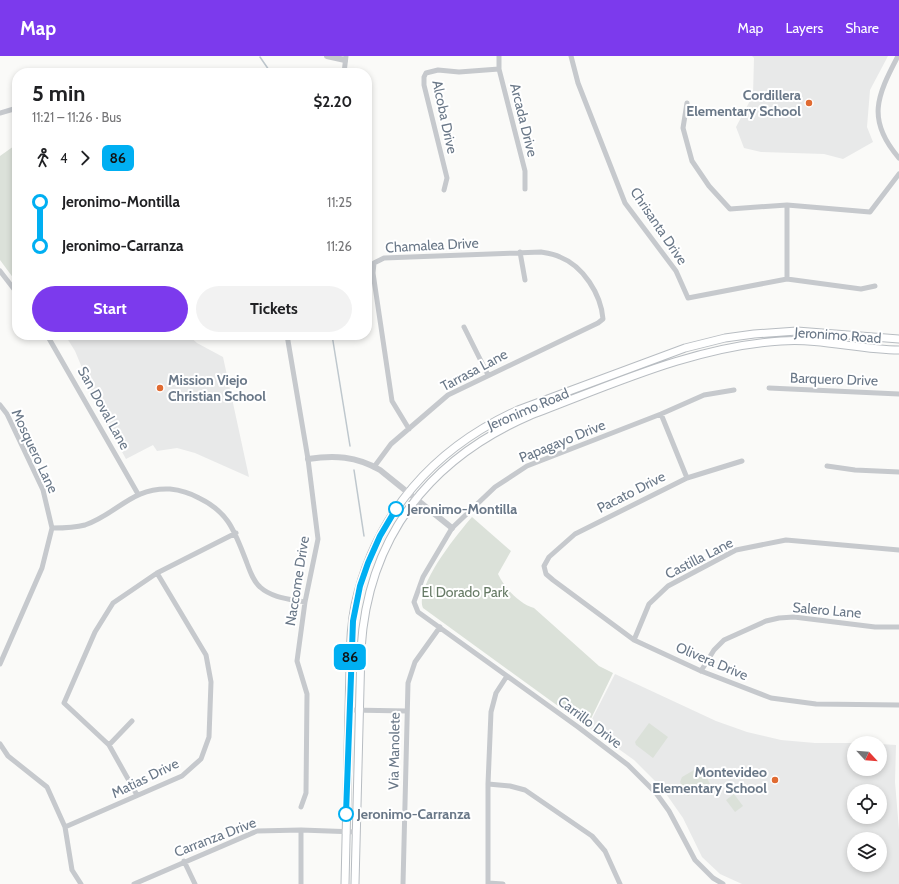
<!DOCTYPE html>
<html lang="en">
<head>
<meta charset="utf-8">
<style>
  :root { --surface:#fff; --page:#f2f2f2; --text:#202124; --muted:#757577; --accent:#7c3aed }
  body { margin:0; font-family:Cabin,sans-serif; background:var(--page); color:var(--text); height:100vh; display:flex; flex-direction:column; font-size:15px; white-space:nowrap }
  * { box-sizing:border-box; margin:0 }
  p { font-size:13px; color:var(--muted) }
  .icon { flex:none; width:22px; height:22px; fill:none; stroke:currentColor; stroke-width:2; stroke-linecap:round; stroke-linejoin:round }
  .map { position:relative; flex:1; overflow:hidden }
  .panel { position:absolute; left:12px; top:12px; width:360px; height:272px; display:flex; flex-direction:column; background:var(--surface); border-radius:16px; box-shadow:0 2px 6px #0003 }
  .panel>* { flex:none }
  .badge { padding:0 8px; border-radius:6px; font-size:14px; line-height:26px }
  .needle { width:26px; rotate:116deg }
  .buttons { position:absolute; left:847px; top:680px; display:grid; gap:8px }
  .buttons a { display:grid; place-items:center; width:40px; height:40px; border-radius:50%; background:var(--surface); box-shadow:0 2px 6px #0003; font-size:20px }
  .map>.badge { position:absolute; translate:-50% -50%; box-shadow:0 0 0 2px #fff }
  .legs { display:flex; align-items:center; gap:6px; height:44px; padding:0 20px; font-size:13px }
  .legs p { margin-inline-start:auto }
  .overview { display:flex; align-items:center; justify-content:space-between; height:68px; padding:0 20px }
  h1 { font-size:22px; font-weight:800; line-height:30px }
  .primary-button { display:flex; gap:8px; margin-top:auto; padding:8px 20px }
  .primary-button a { flex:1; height:46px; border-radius:24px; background:var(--accent); color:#fff; font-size:16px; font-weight:800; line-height:46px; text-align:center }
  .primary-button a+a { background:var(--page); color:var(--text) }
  ul { padding:0 20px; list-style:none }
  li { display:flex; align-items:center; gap:14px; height:44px; font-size:15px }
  li i { display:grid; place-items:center; width:6px; height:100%; margin:0 5px; background:currentColor }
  li i::after { content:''; width:10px; height:10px; margin:-5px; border:3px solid; border-radius:50%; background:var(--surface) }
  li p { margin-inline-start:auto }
  li:first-child i { background:linear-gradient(#0000 50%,currentColor 0) }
  li:last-child i { background:linear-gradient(currentColor 50%,#0000 0) }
  header { display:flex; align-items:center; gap:24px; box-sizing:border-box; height:56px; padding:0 20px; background:var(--accent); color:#fff }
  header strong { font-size:19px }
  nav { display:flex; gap:22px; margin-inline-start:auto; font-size:14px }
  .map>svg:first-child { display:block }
</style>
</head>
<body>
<header>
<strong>Map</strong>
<nav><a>Map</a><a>Layers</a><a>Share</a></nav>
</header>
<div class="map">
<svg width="899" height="828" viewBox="0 0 899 828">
  <rect width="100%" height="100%" fill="#fafaf8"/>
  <path fill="#e8e9e9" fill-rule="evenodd" d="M752,0H888L870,34L867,71L873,86L843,103L824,98L761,96L744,92L736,71L753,39L754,2Z
    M65,279H188L197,287L223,301L249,421L195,397L177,392L157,395L153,389L126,403L103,362L75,295Z
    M615,618L716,665L747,676L781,684L815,687H854V713H880V688L896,689L895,726L899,774V828H742L720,818L702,801L683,762L662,732L634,704L588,671ZM854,735H880V761H854ZM854,783H880V809H854Z"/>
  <path fill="#dbe1d9" d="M14,90L17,92V227L0,204V100Z
    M472,461L511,495L498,518C504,531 519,548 534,552L599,610L613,617L587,671L423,552C414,531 458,477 472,461Z
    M649,667L668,681L653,702L636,689L635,686Z
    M701,710L710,728L688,740L680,726L682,721Z
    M734,738L743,750L735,756L726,744Z"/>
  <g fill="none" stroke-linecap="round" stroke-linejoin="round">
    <path stroke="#bec7cd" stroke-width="1.5" d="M260,1L271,17
      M332,279L350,390
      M354,414L364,480"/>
    <g stroke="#b8bdc2" stroke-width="9">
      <path id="secondary" d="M345,828L350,610C350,590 351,569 355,549C375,458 434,392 518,354L685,292L725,282L754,278L797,275L899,283
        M355,828L361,593C368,481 429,403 531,359C611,329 695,290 781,285C822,282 859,294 899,294"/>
    </g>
    <path stroke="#c6c9cd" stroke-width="5" d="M499,0V13L525,115V133
      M571,0L578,27L625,147L676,215L688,242L787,223L861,233L875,230
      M898,0C877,40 866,64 899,102
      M344,17L346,0
      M687,47L683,72L692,105L709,130L730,153L787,149L870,156L899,118
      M0,57L17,52
      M444,134L447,122L424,29V21L426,17L438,14L459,16L499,13
      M367,140L368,145
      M787,149V223
      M520,196L525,224
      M0,215L17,237
      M464,271L488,319
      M47,279L138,438
      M287,279L308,403L318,483L305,546L297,605L307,638L306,737L301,751
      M769,332L899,338
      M0,349L7,358L43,434L52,472L42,512L0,608
      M661,358L687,422
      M742,405L687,422L575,478L549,501L544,510L546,518L553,524L634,584L701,615L771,642L816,648L899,649
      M827,410L855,414L899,416
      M374,411L391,388L448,339L598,267L603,263C601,238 583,210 560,201C554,198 547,197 541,196L384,202L374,207L373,217L392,345L409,373
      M52,472C63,472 74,472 85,469C117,458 132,431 170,433C180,434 190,437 199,442C228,456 234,474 245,502C249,512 252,524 260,531C272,542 290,543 305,546
      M634,584L649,548L668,530L736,494L786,484L899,494
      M701,615L714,594L724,584L766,565L779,562L794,561L875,571H899
      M350,654L407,655
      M0,688L8,700L47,731L65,771L72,814L81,828
      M109,689L132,665
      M488,728L510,730L525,734L592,780L605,795L620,828
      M137,739L109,689L64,647L95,576L113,547L157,517L236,477
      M65,771L182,720L201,703L209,681L211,626L206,599L157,517
      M184,805L195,828
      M488,827L503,828
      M134,828L257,775L301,774L356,776
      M301,828V774
      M403,828L408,627L415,606L440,571
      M488,828V728L491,656L496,637L507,620
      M723,828L713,822L695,804L669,755L656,737L628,709L578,671L418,556L414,546L423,521L452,472L495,431L527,410L661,358L704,339L734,334"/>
    <path stroke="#c6c9cd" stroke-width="6" d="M327,0L345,4
      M308,403C334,399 356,400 380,414L452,472"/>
    <use href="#secondary" stroke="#fff" stroke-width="7"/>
  </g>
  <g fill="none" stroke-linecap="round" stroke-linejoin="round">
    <g stroke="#fff" stroke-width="9">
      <path id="line-1" d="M346,758L353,565L360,530L368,507L380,480L396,453"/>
    </g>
    <use href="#line-1" stroke="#00aff2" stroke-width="6"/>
  </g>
  <g fill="#e06b32" stroke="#fff" stroke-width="1.5">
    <circle cx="809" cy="47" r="4"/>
    <circle cx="160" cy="332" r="4"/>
    <circle cx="775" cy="724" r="4"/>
  </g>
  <g fill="#fff" stroke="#00aff2" stroke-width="2">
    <circle cx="396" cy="453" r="7"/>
    <circle cx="346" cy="758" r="7"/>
  </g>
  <g text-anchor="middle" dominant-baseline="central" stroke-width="4" stroke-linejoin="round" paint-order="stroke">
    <g font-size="14" font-weight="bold" fill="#6a7888" stroke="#fff" text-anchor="end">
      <text x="801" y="39">Cordillera<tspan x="801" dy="16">Elementary School</tspan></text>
      <text x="168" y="324" text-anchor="start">Mission Viejo<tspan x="168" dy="16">Christian School</tspan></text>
      <text x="767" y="716">Montevideo<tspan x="767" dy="16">Elementary School</tspan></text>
    </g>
    <g font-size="14" fill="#6a7888" stroke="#fff">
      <text transform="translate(445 61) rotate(78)">Alcoba Drive</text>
      <text transform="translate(524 64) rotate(76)">Arcada Drive</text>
      <text transform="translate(659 170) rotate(56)">Chrisanta Drive</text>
      <text transform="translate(432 189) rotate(-3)">Chamalea Drive</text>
      <text transform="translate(838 279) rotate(4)">Jeronimo Road</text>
      <text transform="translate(474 314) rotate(-28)">Tarrasa Lane</text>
      <text transform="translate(834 323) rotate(2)">Barquero Drive</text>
      <text transform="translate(104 352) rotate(61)">San Doval Lane</text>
      <text transform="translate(528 353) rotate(-23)">Jeronimo Road</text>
      <text transform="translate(562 385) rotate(-22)">Papagayo Drive</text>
      <text transform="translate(35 395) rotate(65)">Mosquero Lane</text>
      <text transform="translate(631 436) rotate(-27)">Pacato Drive</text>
      <text transform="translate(699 502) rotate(-27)">Castilla Lane</text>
      <text transform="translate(297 525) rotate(-81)">Naccome Drive</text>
      <text transform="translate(827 554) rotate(5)">Salero Lane</text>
      <text transform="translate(712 605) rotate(23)">Olivera Drive</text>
      <text transform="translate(590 666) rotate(37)">Carrillo Drive</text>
      <text transform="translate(394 695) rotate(-89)">Via Manolete</text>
      <text transform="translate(145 722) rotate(-26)">Matias Drive</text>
      <text transform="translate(215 781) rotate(-21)">Carranza Drive</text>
    </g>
    <g font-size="14" font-weight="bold" fill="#6a7888" stroke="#fff" text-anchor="start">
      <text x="407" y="453">Jeronimo-Montilla</text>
      <text x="357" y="758">Jeronimo-Carranza</text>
    </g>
    <g font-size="14" fill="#667a65" stroke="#fff">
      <text x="465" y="536">El Dorado Park</text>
    </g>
  </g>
</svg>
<div class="buttons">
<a><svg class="needle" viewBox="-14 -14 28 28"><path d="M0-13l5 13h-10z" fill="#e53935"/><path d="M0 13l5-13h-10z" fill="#757577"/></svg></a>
<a><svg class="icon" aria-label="locate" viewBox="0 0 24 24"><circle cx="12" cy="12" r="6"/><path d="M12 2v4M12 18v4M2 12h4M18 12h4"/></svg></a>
<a><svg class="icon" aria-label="layers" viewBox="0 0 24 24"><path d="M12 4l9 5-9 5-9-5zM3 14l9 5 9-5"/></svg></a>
</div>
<b class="badge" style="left:350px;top:601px;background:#00aff2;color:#111">86</b>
<section class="panel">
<div class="overview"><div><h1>5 min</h1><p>11:21 – 11:26 · Bus</p></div><b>$2.20</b></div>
<div class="legs"><svg class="icon" aria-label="walk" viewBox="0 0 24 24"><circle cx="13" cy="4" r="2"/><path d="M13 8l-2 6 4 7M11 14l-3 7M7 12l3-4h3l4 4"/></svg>4<svg class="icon" aria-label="forward" viewBox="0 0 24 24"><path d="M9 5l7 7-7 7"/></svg><b class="badge" style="background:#00aff2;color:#111">86</b></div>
<ul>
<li><i style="color:#00aff2"></i><b>Jeronimo-Montilla</b><p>11:25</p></li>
<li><i style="color:#00aff2"></i><b>Jeronimo-Carranza</b><p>11:26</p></li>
</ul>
<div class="primary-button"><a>Start</a><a>Tickets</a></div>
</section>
</div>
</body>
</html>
